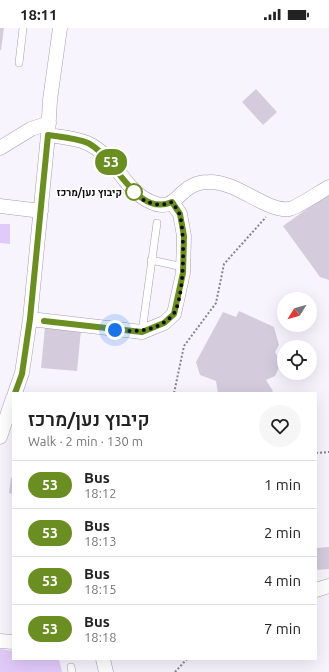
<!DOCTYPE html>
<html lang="en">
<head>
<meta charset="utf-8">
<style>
  :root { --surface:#fff; --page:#f6f6f6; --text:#222; --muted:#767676; --line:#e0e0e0 }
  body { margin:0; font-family:Ubuntu,Heebo,sans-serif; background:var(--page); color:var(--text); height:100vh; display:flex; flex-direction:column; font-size:15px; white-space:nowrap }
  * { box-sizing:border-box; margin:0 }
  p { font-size:13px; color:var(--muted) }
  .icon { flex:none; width:22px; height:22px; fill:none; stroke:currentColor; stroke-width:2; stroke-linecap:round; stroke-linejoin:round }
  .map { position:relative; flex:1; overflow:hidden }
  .sheet { position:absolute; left:12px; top:364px; width:305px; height:268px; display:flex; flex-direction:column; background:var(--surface); border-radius:0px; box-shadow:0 4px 16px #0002 }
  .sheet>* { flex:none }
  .badge { padding:0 8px; border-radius:13px; font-size:14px; line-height:26px }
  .needle { width:26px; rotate:233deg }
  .tools { position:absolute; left:277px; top:264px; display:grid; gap:8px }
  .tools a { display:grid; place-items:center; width:40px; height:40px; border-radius:50%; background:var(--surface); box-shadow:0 4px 16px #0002; font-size:20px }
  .you { position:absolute; width:20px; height:20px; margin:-10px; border:3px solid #fff; border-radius:50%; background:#1a73e8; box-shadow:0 0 0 6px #1a73e833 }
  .map>.badge { position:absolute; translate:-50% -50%; box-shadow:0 0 0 2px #fff }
  .round { display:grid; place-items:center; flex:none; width:42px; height:42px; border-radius:21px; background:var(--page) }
  .overview { display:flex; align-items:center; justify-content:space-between; height:68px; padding:0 16px }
  h1 { font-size:19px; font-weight:600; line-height:30px }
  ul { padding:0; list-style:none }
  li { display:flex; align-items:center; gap:12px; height:48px; padding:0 16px; border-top:1px solid var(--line) }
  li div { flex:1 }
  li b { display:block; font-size:15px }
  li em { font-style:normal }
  li .badge { min-width:44px; font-weight:700; text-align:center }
  .status { display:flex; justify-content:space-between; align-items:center; height:28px; padding:0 20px; background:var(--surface); direction:ltr }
  .status svg { height:11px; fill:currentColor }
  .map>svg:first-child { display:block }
</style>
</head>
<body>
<div class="status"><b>18:11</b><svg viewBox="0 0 49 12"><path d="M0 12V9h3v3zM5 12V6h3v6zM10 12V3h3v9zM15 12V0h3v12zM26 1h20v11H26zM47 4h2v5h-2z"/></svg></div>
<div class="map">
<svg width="329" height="644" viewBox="0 0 329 644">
  <rect width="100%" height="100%" fill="#f8f4fe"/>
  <path fill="#e1cafa" d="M0,196H10V216L0,215Z
    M0,621L13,623V631H59L62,644H0Z"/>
  <path fill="#d4ccdd" d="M0,0H4L1,22H0Z
    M256,61L277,84L263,97L242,74Z
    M329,165V252L320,249L283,198Z
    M239,283L274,299L279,317L275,324L281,335L275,348L266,352L273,363L271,365H218L216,353L200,347L196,334L223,284L236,289Z
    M45,299L81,302L77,343L41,340Z
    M11,450H13V466L9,465Z
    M329,519V541L316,542V520Z"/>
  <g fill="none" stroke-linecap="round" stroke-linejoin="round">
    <g stroke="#a59dad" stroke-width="8">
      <path id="service" d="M19,35L23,0
        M151,232L183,239
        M142,304L157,195
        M71,639L72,644"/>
    </g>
    <g stroke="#a59dad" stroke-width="15">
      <path id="minor" d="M48,107C61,109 75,110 87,115C115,127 123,162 151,174C173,184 176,166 192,158C197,155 203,154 209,154C237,153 266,184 289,181C297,180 321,163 329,159
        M0,120L31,101L49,95
        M0,178L41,183
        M30,291L142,304L164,295L174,286L183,245L184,208L180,186L172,174
        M15,365L22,345L30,291L48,107L50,72L60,0
        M0,409L13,370
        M316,562L329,558
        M0,613L13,614
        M103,631L106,644"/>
    </g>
    <path stroke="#87848b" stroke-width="2" stroke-dasharray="2 2" stroke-linecap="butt" d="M174,365L184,318L216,275L224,236L266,189
      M316,425L329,424
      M175,644L187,631"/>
    <use href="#service" stroke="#fff" stroke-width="7"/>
    <use href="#minor" stroke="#fff" stroke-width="14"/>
  </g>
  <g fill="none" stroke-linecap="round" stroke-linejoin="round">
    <g stroke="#fff" stroke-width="9">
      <path id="line" d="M15,365L22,346L30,291L48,107C61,109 76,110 88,115C116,129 136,190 172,174L180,186L184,208L183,245L174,286L164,295L142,304L44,293"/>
    </g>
    <use href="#line" stroke="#6b8e23" stroke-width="6"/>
    <path stroke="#100e13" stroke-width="4" stroke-dasharray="0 7.2" d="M115,302C136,304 156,304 172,288C185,275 185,205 180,188C179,183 175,179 172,174C160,180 143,175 134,164"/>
  </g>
  <circle fill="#fff" stroke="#6b8e23" stroke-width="2" cx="134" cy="164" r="8"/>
  <g text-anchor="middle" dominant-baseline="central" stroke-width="3.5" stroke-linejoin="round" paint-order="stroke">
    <g font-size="10" font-weight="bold" fill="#100e13" stroke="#fff" text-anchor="end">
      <text x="122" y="164">קיבוץ נען/מרכז</text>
    </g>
  </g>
</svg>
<div class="tools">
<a><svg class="needle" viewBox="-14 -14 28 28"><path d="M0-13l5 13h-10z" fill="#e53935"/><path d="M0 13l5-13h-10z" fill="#767676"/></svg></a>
<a><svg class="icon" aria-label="locate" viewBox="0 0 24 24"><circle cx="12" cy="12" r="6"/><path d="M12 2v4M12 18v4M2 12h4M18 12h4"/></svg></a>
</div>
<div class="you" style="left:115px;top:302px"></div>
<b class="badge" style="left:111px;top:134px;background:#6b8e23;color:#fff">53</b>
<section class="sheet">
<div class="overview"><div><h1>קיבוץ נען/מרכז</h1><p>Walk · 2 min · 130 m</p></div><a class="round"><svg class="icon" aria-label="heart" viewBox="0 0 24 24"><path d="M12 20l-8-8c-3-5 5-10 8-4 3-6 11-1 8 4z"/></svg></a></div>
<ul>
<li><span class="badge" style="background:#6b8e23;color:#fff">53</span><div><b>Bus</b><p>18:12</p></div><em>1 min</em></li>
<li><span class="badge" style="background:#6b8e23;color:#fff">53</span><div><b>Bus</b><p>18:13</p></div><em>2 min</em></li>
<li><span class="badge" style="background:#6b8e23;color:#fff">53</span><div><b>Bus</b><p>18:15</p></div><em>4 min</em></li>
<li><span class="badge" style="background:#6b8e23;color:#fff">53</span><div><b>Bus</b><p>18:18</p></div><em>7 min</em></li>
</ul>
</section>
</div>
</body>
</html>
